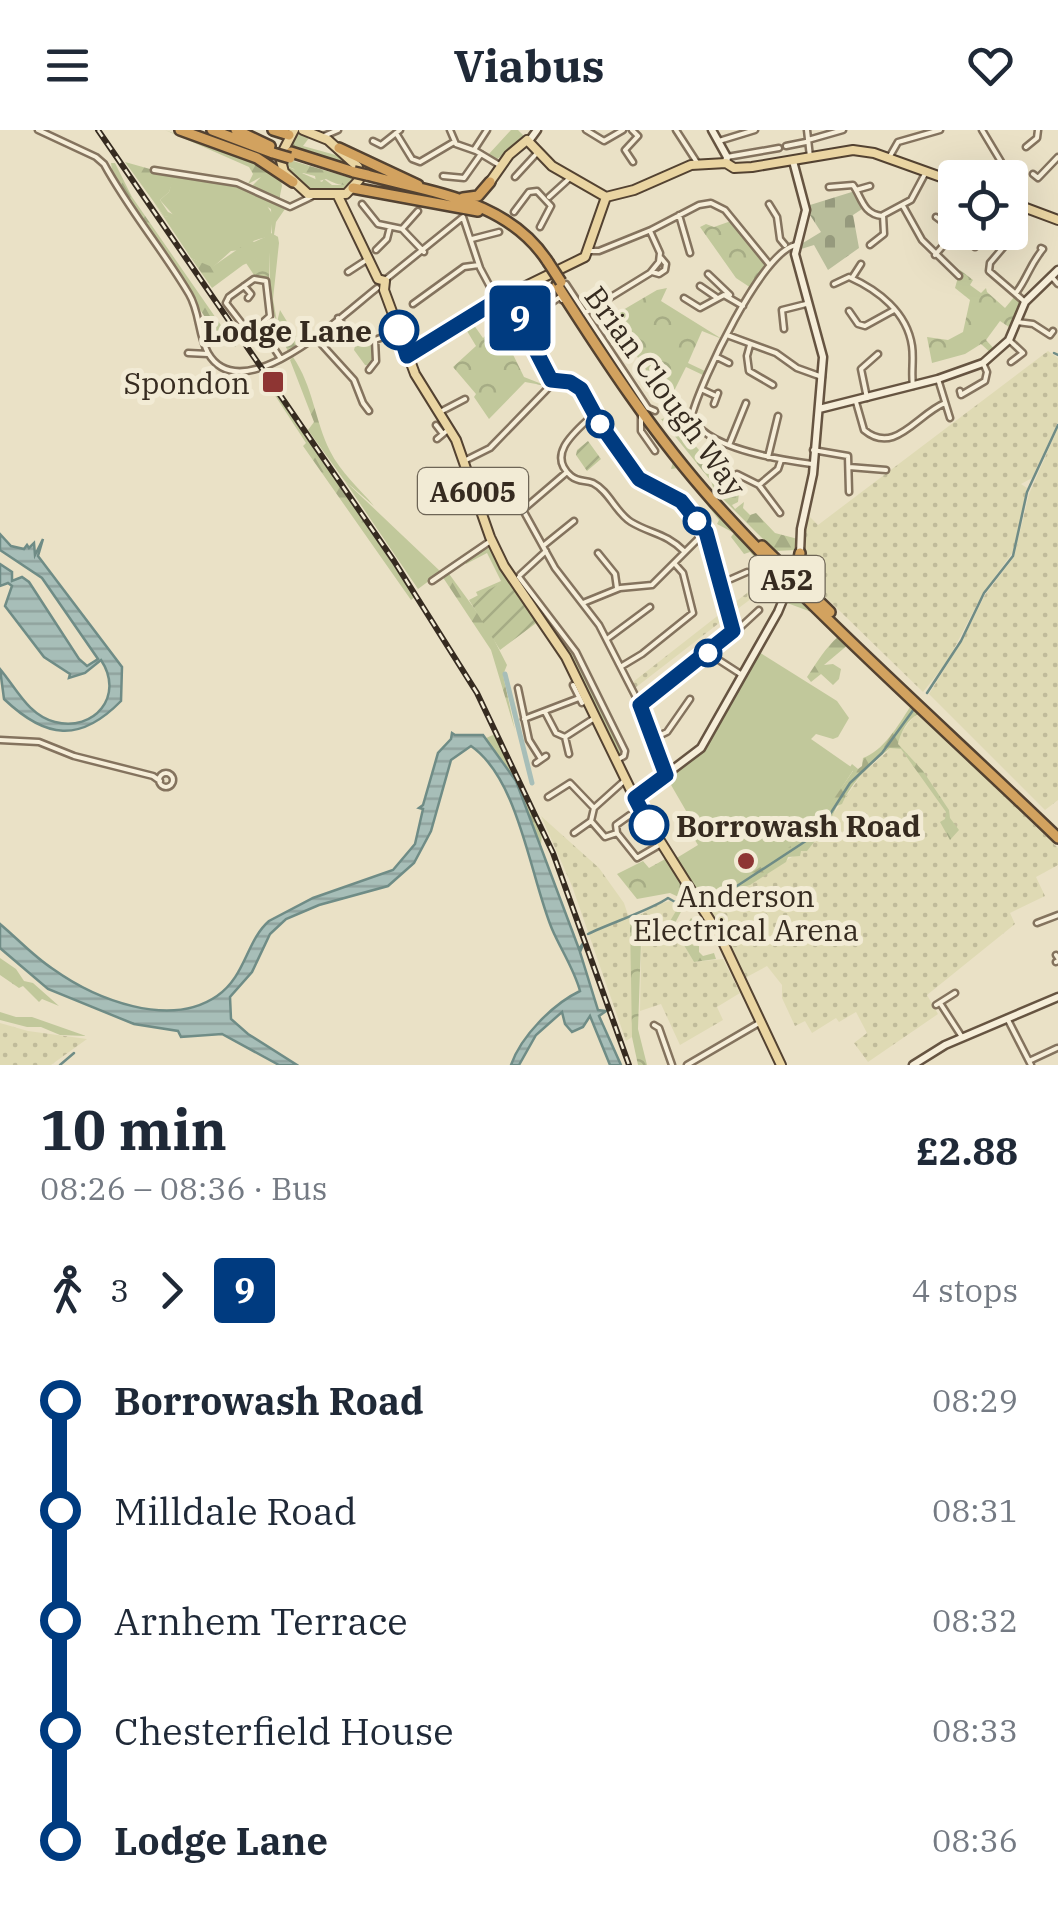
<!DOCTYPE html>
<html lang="en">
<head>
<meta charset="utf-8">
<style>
  :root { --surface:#fff; --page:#f2f2f3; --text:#1f2937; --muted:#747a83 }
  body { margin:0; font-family:"IBM Plex Serif",serif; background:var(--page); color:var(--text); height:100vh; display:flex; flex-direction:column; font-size:38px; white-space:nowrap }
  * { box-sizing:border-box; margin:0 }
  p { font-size:32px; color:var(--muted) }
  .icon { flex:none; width:55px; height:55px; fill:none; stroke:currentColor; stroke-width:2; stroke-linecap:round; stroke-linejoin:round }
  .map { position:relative; height:935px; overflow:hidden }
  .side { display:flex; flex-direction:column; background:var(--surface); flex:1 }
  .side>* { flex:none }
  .badge { padding:0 20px; border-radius:8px; font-size:35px; line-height:65px }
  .controls { position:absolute; left:938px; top:30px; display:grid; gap:20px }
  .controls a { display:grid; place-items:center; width:90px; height:90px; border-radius:10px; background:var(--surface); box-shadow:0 10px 40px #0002; font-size:50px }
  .map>.badge { position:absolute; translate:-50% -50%; box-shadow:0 0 0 5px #fff }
  .legs { display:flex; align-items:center; gap:15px; height:110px; padding:0 40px; font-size:32px }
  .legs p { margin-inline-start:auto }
  .head { display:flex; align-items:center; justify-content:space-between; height:170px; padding:0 40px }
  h1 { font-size:55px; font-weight:700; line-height:75px }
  ul { padding:0 40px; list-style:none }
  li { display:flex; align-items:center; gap:35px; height:110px; font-size:38px }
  li i { display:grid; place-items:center; width:15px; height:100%; margin:0 12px; background:currentColor }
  li i::after { content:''; width:25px; height:25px; margin:-12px; border:8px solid; border-radius:50%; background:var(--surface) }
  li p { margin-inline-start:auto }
  li:first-child i { background:linear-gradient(#0000 50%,currentColor 0) }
  li:last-child i { background:linear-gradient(currentColor 50%,#0000 0) }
  header { display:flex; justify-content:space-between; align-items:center; height:130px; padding:0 40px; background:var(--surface); font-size:45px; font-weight:700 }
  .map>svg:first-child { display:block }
</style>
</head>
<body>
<header><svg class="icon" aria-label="menu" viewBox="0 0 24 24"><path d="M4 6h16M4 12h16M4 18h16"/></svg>Viabus<svg class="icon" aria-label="heart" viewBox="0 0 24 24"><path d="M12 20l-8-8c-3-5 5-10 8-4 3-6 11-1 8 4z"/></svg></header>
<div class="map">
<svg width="1058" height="935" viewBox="0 0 1058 935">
  <defs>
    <pattern id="farmland-dots" width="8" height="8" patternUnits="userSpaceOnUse" patternTransform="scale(2.5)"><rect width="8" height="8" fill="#dfdab4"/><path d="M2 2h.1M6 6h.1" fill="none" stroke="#c0bb9a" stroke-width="1.8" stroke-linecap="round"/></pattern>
    <pattern id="forest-firs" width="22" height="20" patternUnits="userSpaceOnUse" patternTransform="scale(2.5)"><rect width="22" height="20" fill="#c1c89b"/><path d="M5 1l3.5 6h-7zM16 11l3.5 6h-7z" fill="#a6ac85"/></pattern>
    <pattern id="cemetery-stones" width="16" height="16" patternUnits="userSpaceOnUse" patternTransform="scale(2.5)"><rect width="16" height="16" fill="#b8bd9a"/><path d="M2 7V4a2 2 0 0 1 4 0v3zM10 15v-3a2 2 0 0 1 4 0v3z" fill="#969a7d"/></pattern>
    <pattern id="park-crowns" width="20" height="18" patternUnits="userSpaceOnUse" patternTransform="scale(2.5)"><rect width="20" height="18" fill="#c1c89b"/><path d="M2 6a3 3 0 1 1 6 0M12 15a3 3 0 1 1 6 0" fill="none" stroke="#a6ac85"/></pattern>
    <pattern id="garden-furrows" width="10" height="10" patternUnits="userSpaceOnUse" patternTransform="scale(2.5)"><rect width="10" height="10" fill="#c1c89b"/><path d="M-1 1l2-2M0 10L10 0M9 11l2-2" fill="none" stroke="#a6ac85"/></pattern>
    <pattern id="water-rules" width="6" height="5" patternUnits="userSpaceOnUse" patternTransform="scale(2.5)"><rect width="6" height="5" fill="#a7beb8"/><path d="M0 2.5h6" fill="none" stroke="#90a39e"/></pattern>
  </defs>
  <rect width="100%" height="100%" fill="#eae1c6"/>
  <path fill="url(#farmland-dots)" d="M1048,221L1058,228V292L1032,348L1021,354L1027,358L1013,422L983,463L947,532L923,562L806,448L803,406L808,385L818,395Z
    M1058,298V670L1045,680L929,564L962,511L985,465L1014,427L1029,364Z
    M773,443L775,451L732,483L730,476Z
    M725,480L727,487L635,558L633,552Z
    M917,582L1058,718V735L1036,747L1045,766L1010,783L1015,794L927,865L938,884L868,932L854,913L867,903L856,882L839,892L836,888L812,903L805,891L795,896L782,868V855L767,836L743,849L730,818L702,771L743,757L810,716L863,643L887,622Z
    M541,686L599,738L624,773L632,797L633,841L632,907L626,911L572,756Z
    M670,771L680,776L664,803L679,807L694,832L723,829L740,863L717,877L723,890L680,915L661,874L640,881L642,784L654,775Z
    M0,893L28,901L87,909L51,935H0Z"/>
  <path fill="#c1c89b" d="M511,0H518L525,7L496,30L488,25Z
    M284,35L322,52L324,49L332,55H351C329,75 302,55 284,39Z
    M174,45L243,58L261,67L273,85L271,103L278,107C266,106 249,110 240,120L231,121L212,138L191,128L153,71L164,86L176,88L160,70L169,62Z
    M357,209L373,210L375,230L371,236L365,235L354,220Z
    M344,350L441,442L418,459Z
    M490,415L508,450L478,466L476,462L501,451L487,423L466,434L465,431Z
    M521,451L577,525L624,624L619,627L531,467L518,452Z
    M759,522L837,571L849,588L838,607L833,609L816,604L811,609L854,639L809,707L738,752L699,765L675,729L698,715L693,707L689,686L667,648L699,624Z
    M0,882L16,887H32L86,906L60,905L41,897H27L0,890Z"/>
  <path fill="url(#forest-firs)" d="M165,0L212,18L214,15C238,23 261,32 280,46L282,56L279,70L252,56L261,47L248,54L253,44L249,37Z
    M299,4L309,8L303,16L343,27L355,39L287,16Z
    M283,28L354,49L351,55C340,56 334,53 326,49L316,52L315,46L303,43L297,46L294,39L284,35Z
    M125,32L175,46L169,62L160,70L168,82L177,86L176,89L164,86Z
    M111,33H115L132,67L236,217L218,207L113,47Z
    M250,61L285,79L276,92L274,105L278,107L279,113L273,169L277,192L280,180L300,213L288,221C271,188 269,160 270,123L243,135L212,158L191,128L212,137L251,110L254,112L272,104L271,79L262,74L260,67L250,65Z
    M293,227C313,256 315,291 330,321C341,343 359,358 374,376L344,350L308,300L314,292L290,230Z
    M263,247L303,301L415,467L411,470L303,316L306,313Z
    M666,288L678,296L706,328L704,332L711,340L716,339L729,359L739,363L738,372L732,375L735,379L744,372L743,378L750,385L756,383L775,403L798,409L796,420L775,421L714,360L711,351L661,289Z
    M650,299L776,443L780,461L779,476L764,461L774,453L772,441L764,438L750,422L744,424L731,407L734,403L717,394L719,390L678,338L671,339L673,332Z
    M447,441L487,496L507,535L503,545L515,600L491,520L442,446Z
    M786,470L806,474L816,479L979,639L918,584C908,589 900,603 898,614L923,641L949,680L950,688L959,700L950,710L940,692L945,689L946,682L901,619L890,618C870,635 852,651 842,674L837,676L829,693L807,721H801L800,726L788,727L786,732L750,755L701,769L700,767L750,744L814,700L819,701L815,696L853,641L850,637L852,634L858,639L862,636L863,628C883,621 898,596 910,577L849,514L824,535L833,534L841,539L839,549L833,555L821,544L811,552L807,547C818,531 824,519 839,506L817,484L787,473L783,476Z
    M478,567L542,702L541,715L512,644L484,609L495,604Z
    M691,765L695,771L683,778L674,795L678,799L684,798L691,788L701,796L690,812L694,816L699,815V822L703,826L714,823L716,829L694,832L679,807L663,803L683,769Z
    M0,828L16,839L24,851L33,853L59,876L42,869L39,872L23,856L19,858L0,845Z"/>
  <path fill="url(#cemetery-stones)" d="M855,61L862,79L853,85L859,118L828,140L814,115L798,120V116L821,102L808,82L810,75Z"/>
  <path fill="url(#park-crowns)" d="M731,91L765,134L751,158L736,148L700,97L706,94L714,97Z
    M270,122L269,148H256L246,133Z
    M960,140L973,150L970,155L981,163L986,158L987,162L1005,178L1015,166L1021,173L1012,199L1000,191L986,210L996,221L992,224L981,214L965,224L932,233L927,207L948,210L963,202L970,170L955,158Z
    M667,158L661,171L722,209L702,201L688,233L707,242L705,246L686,237L674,261L670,258L664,267L611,187L657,160Z
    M512,182L519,192L502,202L524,247L547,256L525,252L489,289L474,267L476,264L453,237L476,216L464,196L471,191L483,208Z
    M667,728L691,765L683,769L670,763L637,769L617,744L643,731L649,738Z
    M642,784L638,899L647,935H638L632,907L630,791Z"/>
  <path fill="url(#garden-furrows)" d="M588,311L601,329L587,341L576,325L577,320Z
    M509,449L539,491L500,520L469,470Z"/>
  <path fill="url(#water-rules)" stroke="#6f8c86" stroke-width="2.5" d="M0,404L11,416L24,419L27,415L29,418L34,413L35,425L43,409L38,426L122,537L121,571C80,613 46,609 4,569L0,539C17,559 28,585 55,592C94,602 125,566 101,530L85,543L69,548L70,544L44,527L5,476L12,456L8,453L0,456V434L12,442V451L22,447L29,452L79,529L87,536L98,529L42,448L0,420Z
    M452,603L455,605H483L516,651L579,819L584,812L580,822L598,880L606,881L599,886L621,935H610L590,886L583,897L572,902L565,894L562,882L536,905L519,935H511C521,906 553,874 580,861C574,839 561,820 552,799C530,746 519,649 471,616L451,630L431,701L414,733L388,756L319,775L286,789L270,804L252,842L230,867L231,889L248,904L297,935H279L222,904L181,907L178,901L134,894L48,859L0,818V794C18,809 33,826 53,839C95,869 169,899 217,866C246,846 246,811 269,791L313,768L393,740L415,714L423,679L419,678L423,675L438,623L451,609Z"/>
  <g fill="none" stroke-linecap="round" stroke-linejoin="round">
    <path stroke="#6f8c86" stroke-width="2.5" d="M1054,223L1058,225
      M927,563L961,511L984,463L1013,426L1027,362L1058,295
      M701,767L737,756L818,703L850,653L882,623L914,579
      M588,804C608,794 653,779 668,768L675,772H689
      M60,935L74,923"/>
    <path stroke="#a7beb8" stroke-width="5" d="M505,544L532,653"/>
    <g stroke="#84735e" stroke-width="9">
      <path id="street" d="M38,0L96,27L104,34C129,80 163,120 189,164C200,182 198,205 208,223C242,282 345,183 377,158
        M450,0L456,14L476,21L501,36
        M586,0L604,11L623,0
        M632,0L638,6L625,20L633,32
        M676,0L698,34
        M807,0L810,27
        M982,0L1003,35
        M396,3L412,29L420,32L454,12
        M324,6L338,0
        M808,10L843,0
        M373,11L381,15L400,0
        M719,11L755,0
        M786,16L806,12
        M1026,17L1037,8L1038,0
        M474,20L487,0
        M890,26L898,12L940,0
        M727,27L779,18
        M154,40L237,53L290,77L311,67
        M1033,44L1038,48L1058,27
        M443,46L464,48L481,24
        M515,47L538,22
        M829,57L853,55C862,68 863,84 882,86
        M856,60L870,56
        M549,67L571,47
        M362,74L378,94L402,99L424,122
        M769,74L777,87L780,109L785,115
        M903,76L922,110L959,146
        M514,82L529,62L537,61L551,76L540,97
        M679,85L690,123
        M936,87L955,101
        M402,99L418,81
        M960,102L977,115L975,117
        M472,109L499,102
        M1007,113L990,133L989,141L1025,172
        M870,115L884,104L883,85L911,70L926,42
        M376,120L387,109L390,97
        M589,121H599L651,100L699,75L711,73L725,80L769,134
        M935,125L955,102
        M348,142L368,129
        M652,142L659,144L665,140L666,134L661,128
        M708,144L730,165
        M1051,146L1058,154
        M852,148L861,134
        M254,149L266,151L270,186L250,204L226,173L229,167Z
        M385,150L463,87L480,138L496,168
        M566,154L648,278L655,281
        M834,154L849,147C878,160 907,182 912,216C914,229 911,243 913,256
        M244,156L251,164L248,168
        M700,156L716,167
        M1016,163C1028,147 1029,136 1043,119L1041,118
        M684,168L700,178L724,165L743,176
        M413,174L464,137L479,135
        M849,181L858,194L865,196L894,180
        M585,183L650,143L659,132L660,123L650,101
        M338,188L349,203L360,207
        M522,192L560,167L562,170
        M1017,192L1033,194L1050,205L1053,201
        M260,197L281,229
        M784,199L782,180L806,174
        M727,205L776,223L797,238L822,247
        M314,206L354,250L363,273L369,281
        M1009,210L1023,223L1011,232
        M750,215L747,226L749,241L773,255
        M188,223L208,224
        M717,227L729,233
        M369,240L376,231L375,210L399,201
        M938,249L950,288
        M703,260L716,266
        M960,261L961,265L985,251L987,242L983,233
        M867,268L861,239L878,224
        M856,272L864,300C895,326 917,284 945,273
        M714,274L718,263
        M677,279L692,285
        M440,282L465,269
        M595,283C580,298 544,323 571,346C578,352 585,350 593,353C609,361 616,383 631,392C651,404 666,403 685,422
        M692,285C701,251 762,121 796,115
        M692,285C701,318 782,330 812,334
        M641,286V301L655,321
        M436,295L443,304
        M437,309L449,299
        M729,315L746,273
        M813,320L848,326L849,362
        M768,327L778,286
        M464,331L490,318L553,253
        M849,337L886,340
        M737,344L759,355L780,383
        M504,345L501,348L513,362L555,438L599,495L640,575
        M759,355L778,339L781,330
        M525,378L567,342
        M543,416L574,391
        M598,423L615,444L617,458
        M520,445L546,421
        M519,447L576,522L625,621L624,626L617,630
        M432,451L492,410
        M722,453L747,442
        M583,473L620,458L652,455L705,402
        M732,505L759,480
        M607,509L650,477
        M708,523L742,545
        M622,536L642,524L693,483L683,443L674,433
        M573,555L582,573
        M518,558L529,610L541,629
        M545,582L556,603L565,607L596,587
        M524,589L579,568
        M565,607L569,624
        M652,609L667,602L690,569
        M0,610L39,612L74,626L153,646L160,651
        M536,633L546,626
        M159 650a7 7 0 1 1 14 0a7 7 0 1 1-14 0Z
        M548,667L570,653L593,677
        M591,691L605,707L617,703
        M574,703L591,691L594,678L624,651
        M617,703L637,728L661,714
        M617,703L616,695L630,685
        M1037,793L1058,785
        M1056,825L1058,828
        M1056,832L1058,831
        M940,873L962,907
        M936,875L955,863
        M1007,888L1031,935
        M654,895L659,898L672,935
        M1029,931L1057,918
        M687,935L759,893"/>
    </g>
    <g stroke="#665441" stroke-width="11">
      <path id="secondary" d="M712,0L727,27L726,33
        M529,11L537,0
        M793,31L806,80L795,124L823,227L813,344L801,399L800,423
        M501,168L518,185L552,251H570L581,259L600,294L638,347L681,371L705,402L711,414L732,505L640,575L666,645
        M819,279L938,249L983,233L1009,210L1025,172L1058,140
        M635,668L701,618L778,482L790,453
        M913,935L945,915L1058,867"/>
    </g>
    <g stroke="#534231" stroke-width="12">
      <path id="primary" d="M294,0L280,27L284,42L308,64H346L359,50L358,37L328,10L303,0
        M490,52L509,25L527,10L552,36L606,67L634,60L691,35L726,33L734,38L752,37L853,20L874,23L955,52
        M338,66L378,149L385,151L384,160L415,244L456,310L490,407L504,436L566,527L640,679L721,808L781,935
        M1010,72L1058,90
        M407,227L501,168L585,127L606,67"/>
    </g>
    <g stroke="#534231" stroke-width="14">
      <path id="highway" d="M180,0L257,28L293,52
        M212,0L273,23
        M236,0L270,16
        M273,0L289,5
        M339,18L418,55
        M291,22L354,42
        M367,45C433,63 508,70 548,132
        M353,58L478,81
        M463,68L478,66L490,52
        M557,155C605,230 654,305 714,372C821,490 943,597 1058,708
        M762,416L830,482
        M800,423L797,440L802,451"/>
    </g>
    <use href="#street" stroke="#f6eed9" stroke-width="4"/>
    <use href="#secondary" stroke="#f6eed9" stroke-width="6"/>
    <use href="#primary" stroke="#ead5a2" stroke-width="8"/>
    <use href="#highway" stroke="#d2a25f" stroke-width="9"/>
    <g stroke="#362b20" stroke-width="6">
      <path id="rail" d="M98,0L394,431L477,563L553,723L629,935"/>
    </g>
    <use href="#rail" stroke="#f2ebd5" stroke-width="2.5" stroke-dasharray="8" stroke-linecap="butt"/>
    <g stroke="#534231" stroke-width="14" stroke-linecap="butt">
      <path id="highway-bridge" d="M273,23L290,28
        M354,42L367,45
        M548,132L561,152"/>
    </g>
    <use href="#highway-bridge" stroke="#d2a25f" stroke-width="9"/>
  </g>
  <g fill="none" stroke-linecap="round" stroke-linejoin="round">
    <g stroke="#fff" stroke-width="22">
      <path id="line-1" d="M399,200L407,226L501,168L516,182L551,250L570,252L581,259L600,294L639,349L681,371L706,402L733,501L640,575L666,645L635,668L649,695"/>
    </g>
    <use href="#line-1" stroke="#003b80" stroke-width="15"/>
  </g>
  <g fill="#fff" stroke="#003b80" stroke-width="5">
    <circle cx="399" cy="200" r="18"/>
    <circle cx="600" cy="294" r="12"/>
    <circle cx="697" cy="391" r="12"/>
    <circle cx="708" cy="523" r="12"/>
    <circle cx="649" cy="695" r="18"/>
  </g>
  <g fill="#8e3533" stroke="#f2ebd5" stroke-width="4">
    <rect x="261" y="240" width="24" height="24" rx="5"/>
    <circle cx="746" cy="731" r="10"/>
  </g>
  <g text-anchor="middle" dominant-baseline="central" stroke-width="10" stroke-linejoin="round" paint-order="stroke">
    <g fill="#f2ebd5" stroke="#6e6556" stroke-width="2.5">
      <rect x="418" y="338" width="110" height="46" rx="8"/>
      <rect x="749.5" y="426" width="75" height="46" rx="8"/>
    </g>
    <g font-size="28" font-weight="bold" fill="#362b20">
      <text x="473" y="361">A6005</text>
      <text x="787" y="449">A52</text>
    </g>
    <g font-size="30" font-weight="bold" fill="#362b20" stroke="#f2ebd5" text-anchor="end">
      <text x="372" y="200">Lodge Lane</text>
      <text x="676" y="695" text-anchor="start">Borrowash Road</text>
    </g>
    <g font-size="30" fill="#362b20" stroke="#f2ebd5" text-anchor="end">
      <text x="250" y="252">Spondon</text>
      <text x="746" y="765" text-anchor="middle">Anderson<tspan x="746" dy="34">Electrical Arena</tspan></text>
    </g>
    <g font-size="30" fill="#362b20" stroke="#f2ebd5">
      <text transform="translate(666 261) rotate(54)">Brian Clough Way</text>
    </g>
  </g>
</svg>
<div class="controls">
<a><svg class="icon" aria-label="locate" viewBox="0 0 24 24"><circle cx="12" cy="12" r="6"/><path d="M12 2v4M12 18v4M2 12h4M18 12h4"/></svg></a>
</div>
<b class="badge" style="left:520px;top:188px;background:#003b80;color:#fff">9</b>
</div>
<section class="side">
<div class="head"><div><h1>10 min</h1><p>08:26 – 08:36 · Bus</p></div><b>£2.88</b></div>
<div class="legs"><svg class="icon" aria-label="walk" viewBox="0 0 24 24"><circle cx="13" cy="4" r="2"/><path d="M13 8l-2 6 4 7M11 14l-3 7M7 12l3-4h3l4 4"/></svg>3<svg class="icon" aria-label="forward" viewBox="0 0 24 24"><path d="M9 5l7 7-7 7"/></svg><b class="badge" style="background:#003b80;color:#fff">9</b><p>4 stops</p></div>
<ul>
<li><i style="color:#003b80"></i><b>Borrowash Road</b><p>08:29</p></li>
<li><i style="color:#003b80"></i><span>Milldale Road</span><p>08:31</p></li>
<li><i style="color:#003b80"></i><span>Arnhem Terrace</span><p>08:32</p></li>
<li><i style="color:#003b80"></i><span>Chesterfield House</span><p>08:33</p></li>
<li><i style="color:#003b80"></i><b>Lodge Lane</b><p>08:36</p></li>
</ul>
</section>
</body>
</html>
